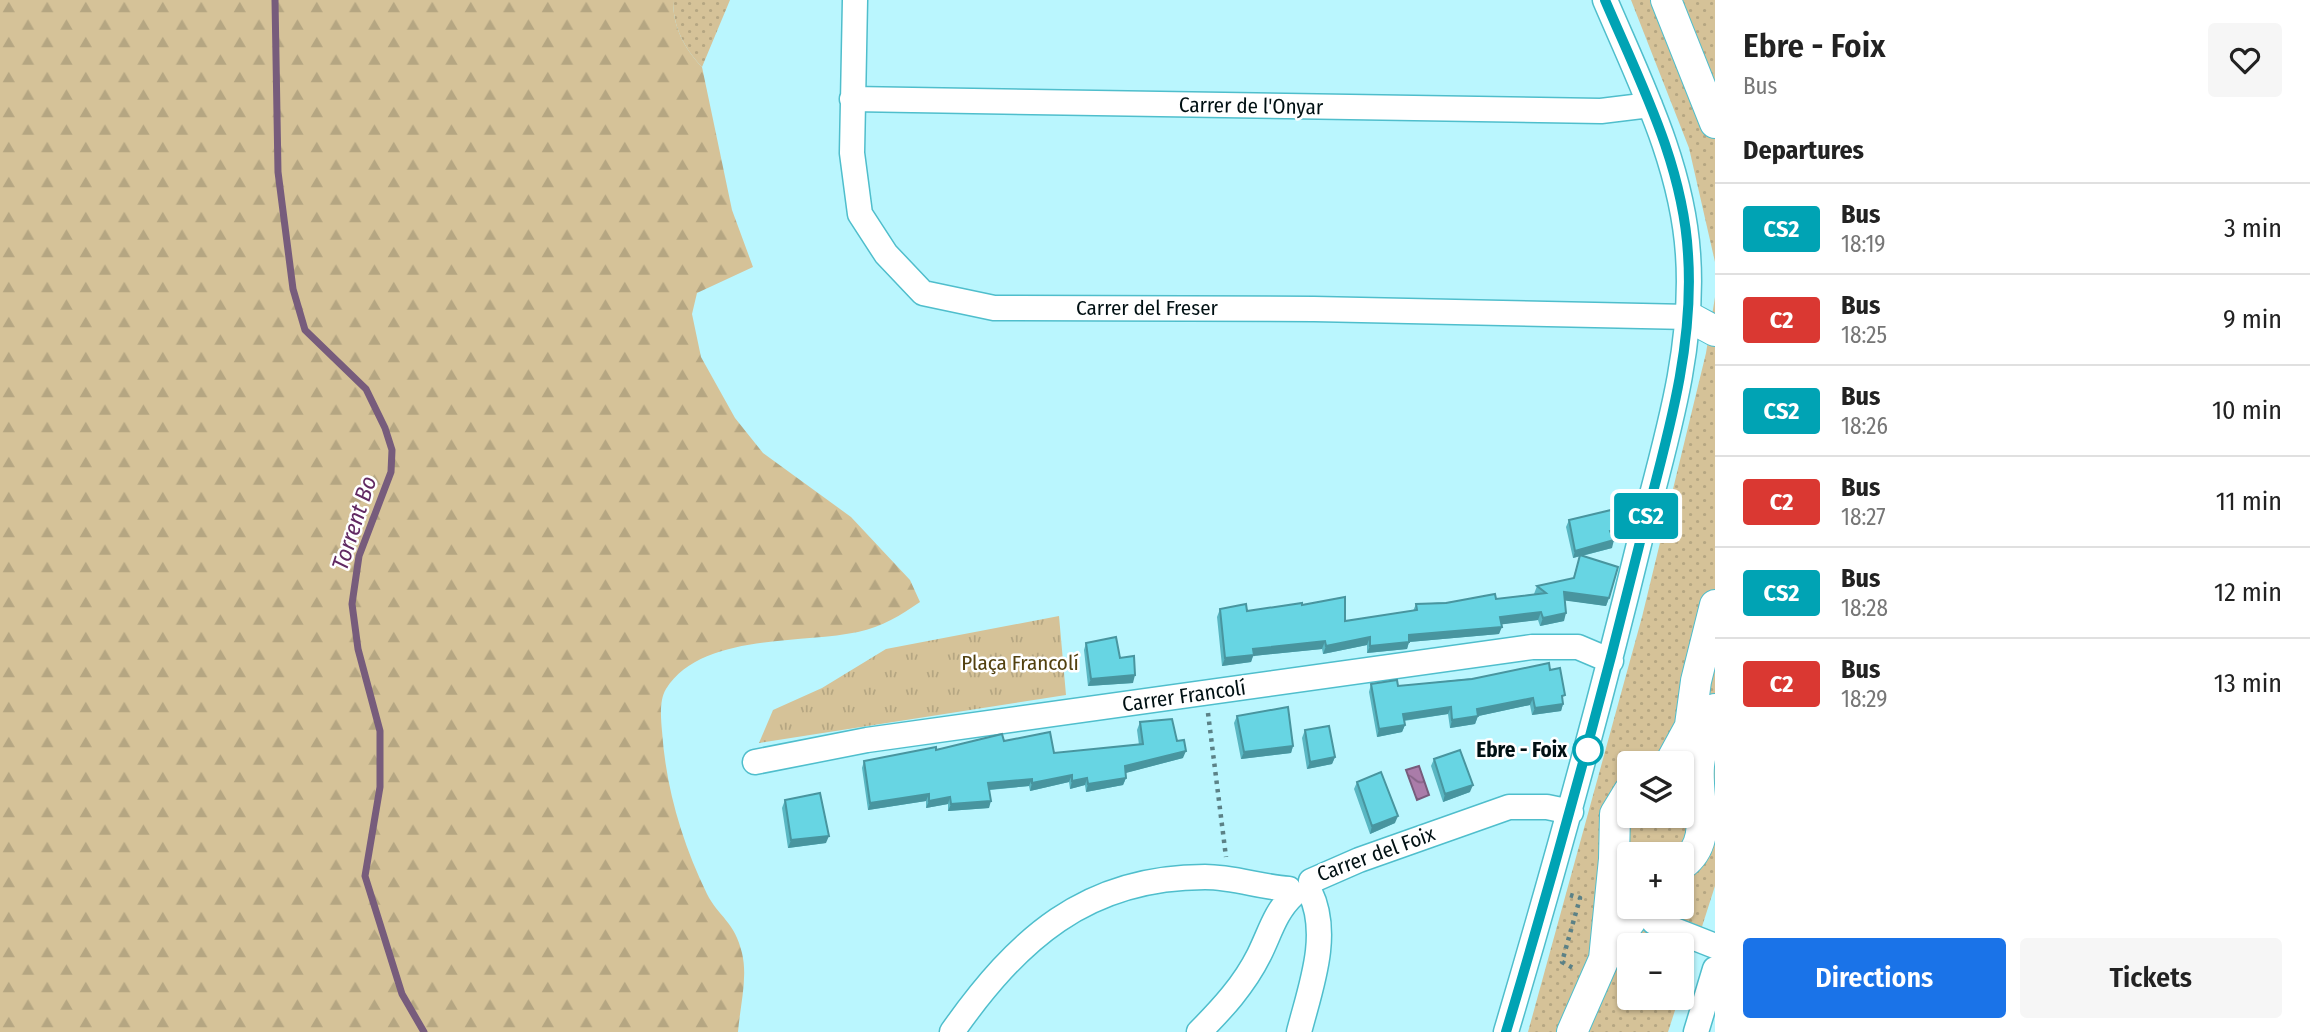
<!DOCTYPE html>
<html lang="en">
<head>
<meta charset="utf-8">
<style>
  :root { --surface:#fff; --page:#f6f6f6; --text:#222; --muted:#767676; --line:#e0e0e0; --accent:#1a73e8 }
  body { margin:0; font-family:"Fira Sans Condensed",sans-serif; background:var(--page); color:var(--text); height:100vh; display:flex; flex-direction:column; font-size:26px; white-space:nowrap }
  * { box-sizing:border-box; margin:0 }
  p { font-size:23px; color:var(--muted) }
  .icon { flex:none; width:38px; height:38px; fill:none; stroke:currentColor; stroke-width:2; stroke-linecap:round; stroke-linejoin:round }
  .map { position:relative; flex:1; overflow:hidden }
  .side { display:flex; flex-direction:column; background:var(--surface); width:595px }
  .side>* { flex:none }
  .badge { padding:0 14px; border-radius:5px; font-size:24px; line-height:46px }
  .controls { position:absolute; left:1617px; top:751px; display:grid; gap:14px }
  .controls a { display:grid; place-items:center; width:77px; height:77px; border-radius:7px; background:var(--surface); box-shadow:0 2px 5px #0004; font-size:35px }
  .map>.badge { position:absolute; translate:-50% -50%; box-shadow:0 0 0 4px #fff }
  h2 { padding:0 28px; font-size:26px; line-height:63px }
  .round { display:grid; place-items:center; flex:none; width:74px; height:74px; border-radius:7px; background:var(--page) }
  .headline { display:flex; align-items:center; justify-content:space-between; height:119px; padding:0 28px }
  h1 { font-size:33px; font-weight:600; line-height:52px }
  .button { display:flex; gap:14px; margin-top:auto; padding:14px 28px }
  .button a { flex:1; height:80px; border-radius:7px; background:var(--accent); color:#fff; font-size:28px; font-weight:600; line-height:80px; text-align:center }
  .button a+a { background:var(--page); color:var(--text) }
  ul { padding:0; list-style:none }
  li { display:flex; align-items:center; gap:21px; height:91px; padding:0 28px; border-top:2px solid var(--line) }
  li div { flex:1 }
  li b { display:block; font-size:26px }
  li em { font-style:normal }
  li .badge { min-width:77px; font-weight:700; text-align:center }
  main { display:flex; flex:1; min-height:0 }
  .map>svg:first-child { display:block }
</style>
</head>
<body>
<main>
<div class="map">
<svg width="1715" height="1032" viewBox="0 0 1715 1032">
  <defs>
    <pattern id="grass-dots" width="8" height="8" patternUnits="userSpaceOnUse" patternTransform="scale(1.75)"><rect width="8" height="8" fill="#d5c298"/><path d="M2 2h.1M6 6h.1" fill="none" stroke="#b5a682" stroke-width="1.8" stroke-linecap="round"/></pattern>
    <pattern id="forest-firs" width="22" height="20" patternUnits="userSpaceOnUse" patternTransform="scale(1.75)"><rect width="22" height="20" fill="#d5c298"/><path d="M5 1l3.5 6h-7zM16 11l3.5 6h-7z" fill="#b5a682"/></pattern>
    <pattern id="park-tufts" width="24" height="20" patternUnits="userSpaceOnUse" patternTransform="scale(1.75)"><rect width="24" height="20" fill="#d5c298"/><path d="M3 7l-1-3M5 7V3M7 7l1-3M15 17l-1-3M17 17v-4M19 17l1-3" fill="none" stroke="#b5a682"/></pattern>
    <pattern id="water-waves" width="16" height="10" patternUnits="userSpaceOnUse" patternTransform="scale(1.75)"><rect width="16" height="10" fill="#aa7ca9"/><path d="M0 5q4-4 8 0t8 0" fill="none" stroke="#886488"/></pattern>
  </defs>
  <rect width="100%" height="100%" fill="#baf6fe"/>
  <path fill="url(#grass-dots)" fill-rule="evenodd" d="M673,0H730L702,67C684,48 673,27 673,0Z
    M1631,0H1715V262L1689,148Z
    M1715,297V886L1682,989V945H1629V998H1679L1668,1032H1528L1642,617L1706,353ZM1629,763H1682V816H1629ZM1629,854H1682V906H1629Z"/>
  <path fill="url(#forest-firs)" d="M0,0H673C673,27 684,48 702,67L732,210L753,267L697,293L692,314L701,357L735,418L763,453L851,517L910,580L920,602C901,615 882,627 858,632C801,644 701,633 666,689C659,700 661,719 662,731C666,789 682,842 707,894C718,916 735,922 742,953C748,978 740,1006 738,1032H0Z"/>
  <path fill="url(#park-tufts)" d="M1059,616L1066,695L759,743L773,710L822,688L886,649Z"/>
  <path fill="url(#water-waves)" stroke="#775c7c" stroke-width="2" d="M1419,766L1429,795L1417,800L1406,770Z"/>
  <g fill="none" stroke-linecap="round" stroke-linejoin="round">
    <path stroke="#775c7c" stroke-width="7" d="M275,0L278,172L293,289L305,330L366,389L385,428L392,450L391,472L359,556L352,604L358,649L380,731V787L365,876L402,994L424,1032"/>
    <g stroke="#4fbecc" stroke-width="27">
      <path id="minor" d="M855,0L852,153L860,214L886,254L923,293L994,308L1314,309L1689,317
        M852,99L1601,111L1650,105
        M755,762L867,740L1532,647H1578L1611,661
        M1311,881L1359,860L1509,807H1547L1571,812
        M1654,922L1715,946
        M952,1032C1017,940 1085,877 1205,877C1233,877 1261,887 1289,889
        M1199,1032C1222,1009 1244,985 1259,955C1270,933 1275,912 1293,895
        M1299,1032C1310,989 1331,935 1310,892
        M1506,1032C1554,870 1599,708 1639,544C1663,449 1695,353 1688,254C1682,164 1640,82 1605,0
        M1696,1032L1715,969"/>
    </g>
    <g stroke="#4fbecc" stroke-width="32">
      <path id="major" d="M1666,0L1715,123
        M1689,317L1715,331
        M1690,725L1696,681L1715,605
        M1670,763L1700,708
        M1682,865C1715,840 1696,804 1699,766C1701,746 1708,727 1715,709
        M1604,959L1614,859L1615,814L1629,791
        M1572,1032L1604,959L1641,906"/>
    </g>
    <path stroke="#5b8186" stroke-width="4.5" stroke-dasharray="3.5 5" stroke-linecap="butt" d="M1208,713L1226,857
      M1570,895L1580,898L1562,962L1573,968"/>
    <use href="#minor" stroke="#fff" stroke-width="24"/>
    <use href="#major" stroke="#fff" stroke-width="30"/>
  </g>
  <path fill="#59b7c3" d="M1569,520L1617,528L1615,535L1612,536V548L1582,556L1609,598L1606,606L1565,600L1564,621L1540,626L1538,620L1501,624L1499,634L1409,642L1407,649L1367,653V645L1323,654L1322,649L1253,656L1251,662L1222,666L1217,617L1220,609L1247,611L1302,605L1345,621L1413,611L1416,604L1496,599L1534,594L1537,586L1573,578L1580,556L1573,558L1566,527Z
    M1086,643L1120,658L1133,683L1088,686L1084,650Z
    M1550,670L1563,701V704L1561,711L1532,715L1530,705L1478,716L1475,724L1450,728L1448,714L1404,721L1405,725L1402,732L1377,737L1369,692L1371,684L1398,686Z
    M1237,716L1293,746L1291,753L1241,759L1234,723Z
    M1140,722L1177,741L1183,758L1125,773L1126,778L1123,785L1086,792L1085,785L1070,789L1069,782L1030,791L1029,786L990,790L989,808L948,811V804L926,808V801L868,810L862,768L864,761L1004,741L1054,753L1139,745L1137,730Z
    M1305,730L1335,757L1332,764L1307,769L1302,738Z
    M1434,759L1470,792L1443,802L1431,766Z
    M1357,782L1395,823L1370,834L1354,789Z
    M785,800L826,843L788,848L782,808Z"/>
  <path fill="#48959f" d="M1617,528L1615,535L1607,539L1610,531Z
    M1614,540L1612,548L1573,558L1575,551Z
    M1564,592L1609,598L1606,606L1561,600Z
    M1541,612L1538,620L1497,625L1500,617Z
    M1566,613L1564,621L1540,626L1543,618Z
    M1502,627L1499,634L1409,642L1407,649L1367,653L1370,646L1409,635Z
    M1370,637L1367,645L1323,654L1326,646Z
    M1325,641L1322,649L1253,656L1251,662L1222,666L1225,658L1253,649Z
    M1135,675L1133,683L1088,686L1091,679Z
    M1533,698L1530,705L1474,717L1477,709Z
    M1563,704L1561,711L1532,715L1535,708Z
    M1451,707L1448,714L1400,721L1403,714Z
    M1478,716L1475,724L1450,728L1452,720Z
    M1405,725L1402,732L1377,737L1379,729Z
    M1293,746L1291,753L1241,759L1244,752Z
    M1186,751L1183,758L1122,774L1125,766Z
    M1335,757L1332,764L1307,769L1310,762Z
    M1072,775L1069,782L1030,791L1032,783Z
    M1087,778L1085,785L1070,789L1072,781Z
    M1126,778L1123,785L1086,792L1088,784Z
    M1032,779L1029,786L986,790L988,783Z
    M1473,785L1470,792L1443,802L1445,794Z
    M929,794L926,801L868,810L870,803Z
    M950,797L948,804L926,808L929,801Z
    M991,801L989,808L948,811L951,804Z
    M1398,816L1395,823L1370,834L1372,826Z
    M829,836L826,843L788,848L791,840Z"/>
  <path fill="#67d5e3" stroke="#48959f" stroke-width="2" d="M1611,510L1617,528L1610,531L1614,540L1575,551L1569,520Z
    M1580,555L1618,567L1609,598L1564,592L1566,613L1543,618L1541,612L1500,617L1502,627L1409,635V642L1370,646V637L1326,646L1325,641L1253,649L1254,655L1225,658L1220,609L1246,604L1247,611L1302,603V605L1345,597V621L1417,610L1416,604L1446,603L1495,594L1496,599L1546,593L1537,586L1574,578Z
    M1116,637L1120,658L1134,656L1135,675L1091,679L1086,643Z
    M1549,663L1550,670L1560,668L1565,695L1562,696L1563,704L1535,708L1533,698L1477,709L1478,716L1452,720L1451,707L1403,714L1405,725L1379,729L1371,684L1397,680L1398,686L1472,679Z
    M1288,707L1293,746L1244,752L1237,716Z
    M1172,719L1177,741L1184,740L1186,751L1125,766L1126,778L1088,784L1087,778L1072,781V775L1032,783V779L988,783L991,801L951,804L950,797L929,801V794L870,803L864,761L936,747V750L1002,734L1004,741L1050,732L1054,753L1143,744L1140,722Z
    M1329,726L1335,757L1310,762L1305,730Z
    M1460,750L1473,785L1445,794L1434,759Z
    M1381,772L1398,816L1372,826L1357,782Z
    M820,793L829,836L791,840L785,800Z"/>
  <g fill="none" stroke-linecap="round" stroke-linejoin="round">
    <g stroke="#fff" stroke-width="16">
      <path id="line" d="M1506,1032C1554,872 1598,712 1638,550C1662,453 1695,355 1688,254C1683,164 1640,82 1605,0"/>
    </g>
    <use href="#line" stroke="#00a3b4" stroke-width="10"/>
  </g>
  <circle fill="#fff" stroke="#00a3b4" stroke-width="3.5" cx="1588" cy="750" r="14"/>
  <g text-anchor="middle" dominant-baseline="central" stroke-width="5" stroke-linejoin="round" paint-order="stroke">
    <g font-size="21" fill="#001013" stroke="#fff">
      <text transform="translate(1251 106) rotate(1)">Carrer de l'Onyar</text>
      <text x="1147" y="308">Carrer del Freser</text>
      <text transform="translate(1184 696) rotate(-8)">Carrer Francolí</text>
      <text transform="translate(1376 854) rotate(-20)">Carrer del Foix</text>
    </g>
    <g font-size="21" fill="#52400f" stroke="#fff">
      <text x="1020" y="663">Plaça Francolí</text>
    </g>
    <g font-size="21" font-weight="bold" fill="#001013" stroke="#fff" text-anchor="end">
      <text x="1567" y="750">Ebre - Foix</text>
    </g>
    <g font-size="23" font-style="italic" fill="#612962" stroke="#fff">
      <text transform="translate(354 523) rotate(-72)">Torrent Bo</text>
    </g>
  </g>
</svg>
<div class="controls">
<a><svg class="icon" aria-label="layers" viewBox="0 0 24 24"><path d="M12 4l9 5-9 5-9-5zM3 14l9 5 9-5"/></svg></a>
<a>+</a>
<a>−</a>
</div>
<b class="badge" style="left:1646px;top:516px;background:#00a3b4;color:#fff">CS2</b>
</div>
<section class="side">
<div class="headline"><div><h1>Ebre - Foix</h1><p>Bus</p></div><a class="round"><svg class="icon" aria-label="heart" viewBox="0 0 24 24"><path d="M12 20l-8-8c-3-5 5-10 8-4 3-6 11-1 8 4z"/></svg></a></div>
<h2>Departures</h2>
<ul>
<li><span class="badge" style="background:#00a3b4;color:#fff">CS2</span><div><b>Bus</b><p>18:19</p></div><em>3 min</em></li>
<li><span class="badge" style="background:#da3832;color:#fff">C2</span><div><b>Bus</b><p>18:25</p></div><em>9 min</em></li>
<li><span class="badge" style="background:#00a3b4;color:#fff">CS2</span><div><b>Bus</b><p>18:26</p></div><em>10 min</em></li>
<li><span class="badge" style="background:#da3832;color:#fff">C2</span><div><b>Bus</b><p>18:27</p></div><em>11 min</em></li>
<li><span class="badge" style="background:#00a3b4;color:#fff">CS2</span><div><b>Bus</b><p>18:28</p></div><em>12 min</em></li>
<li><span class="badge" style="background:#da3832;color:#fff">C2</span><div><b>Bus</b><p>18:29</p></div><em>13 min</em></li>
</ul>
<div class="button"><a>Directions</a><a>Tickets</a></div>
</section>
</main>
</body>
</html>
